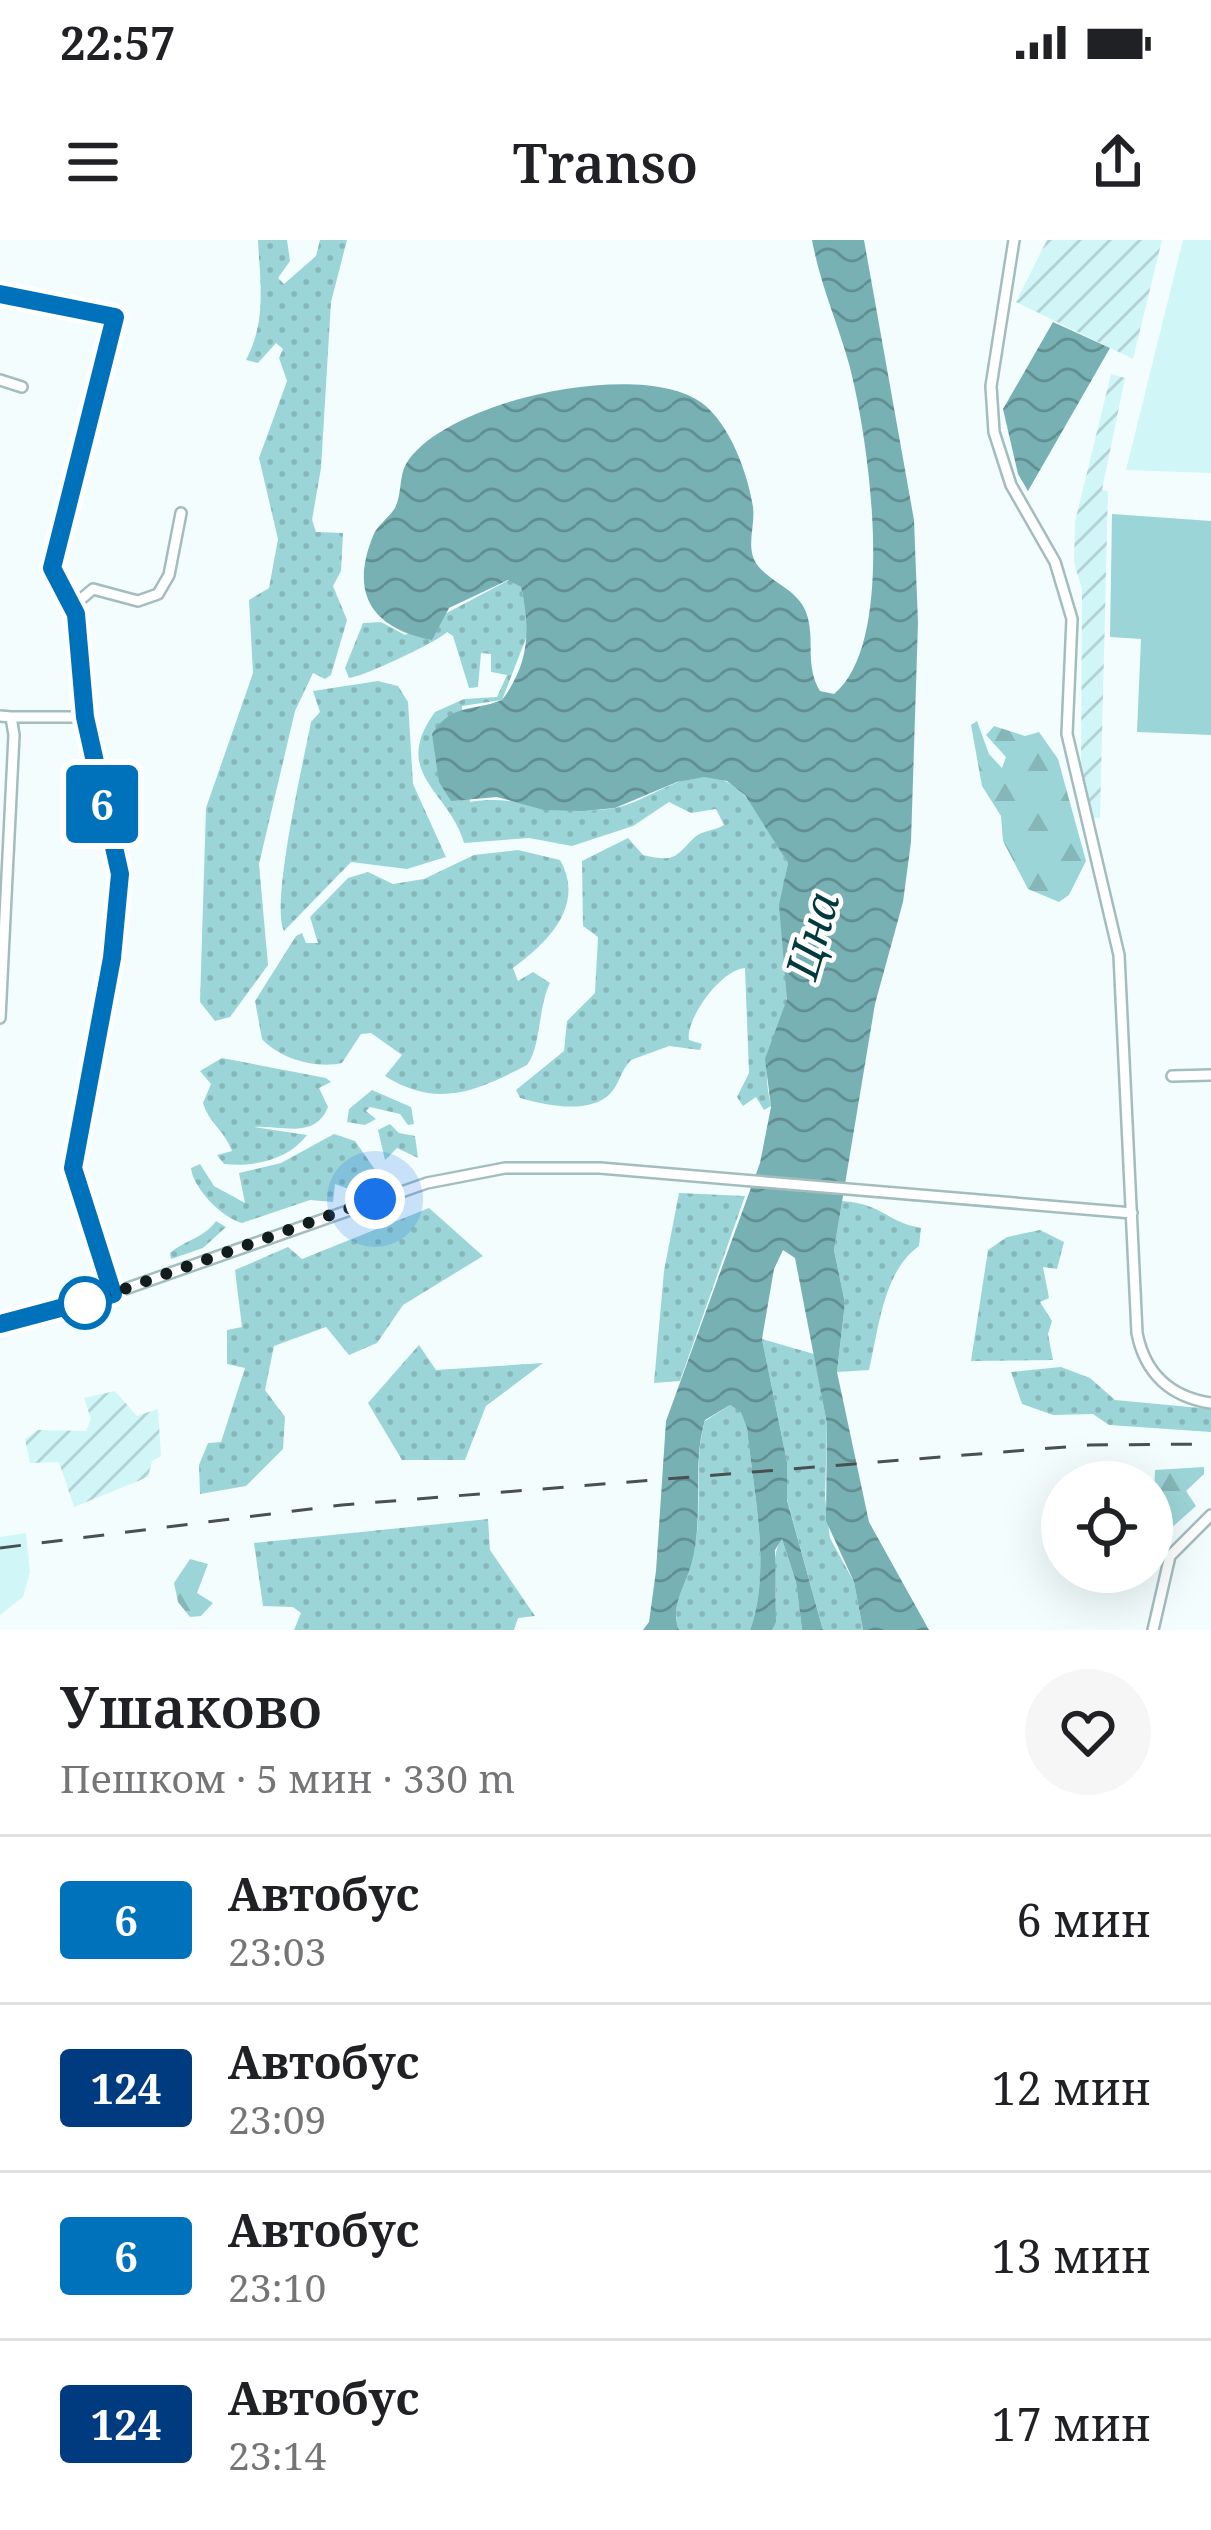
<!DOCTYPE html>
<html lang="ru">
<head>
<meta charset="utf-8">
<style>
  :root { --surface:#fff; --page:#f6f6f6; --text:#202124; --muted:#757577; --line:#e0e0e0 }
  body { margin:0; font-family:"Noto Serif",serif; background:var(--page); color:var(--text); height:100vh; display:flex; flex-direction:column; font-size:45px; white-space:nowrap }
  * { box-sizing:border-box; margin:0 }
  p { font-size:39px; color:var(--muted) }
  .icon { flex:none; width:66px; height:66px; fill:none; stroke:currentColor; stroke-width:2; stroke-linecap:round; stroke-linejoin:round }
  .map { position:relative; height:1390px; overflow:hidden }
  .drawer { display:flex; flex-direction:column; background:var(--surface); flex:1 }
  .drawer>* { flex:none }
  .badge { padding:0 24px; border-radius:9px; font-size:42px; line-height:78px }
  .buttons { position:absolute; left:1041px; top:1221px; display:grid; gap:24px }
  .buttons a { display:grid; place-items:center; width:132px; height:132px; border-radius:50%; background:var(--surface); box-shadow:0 12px 48px #0002; font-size:60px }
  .you { position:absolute; width:60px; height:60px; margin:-30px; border:9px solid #fff; border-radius:50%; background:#1a73e8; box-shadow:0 0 0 18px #1a73e833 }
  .map>.badge { position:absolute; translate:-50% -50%; box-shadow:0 0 0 6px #fff }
  .round { display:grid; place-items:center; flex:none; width:126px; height:126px; border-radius:63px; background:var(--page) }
  .summary { display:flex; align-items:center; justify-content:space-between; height:204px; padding:0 60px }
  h1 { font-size:57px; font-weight:600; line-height:90px }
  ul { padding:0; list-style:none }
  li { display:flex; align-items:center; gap:36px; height:168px; padding:0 60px; border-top:3px solid var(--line) }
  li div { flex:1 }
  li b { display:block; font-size:45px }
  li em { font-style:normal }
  li .badge { min-width:132px; font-weight:700; text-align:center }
  .status { display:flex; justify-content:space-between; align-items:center; height:84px; padding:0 60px; background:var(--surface); direction:ltr }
  .status svg { height:33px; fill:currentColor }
  header { display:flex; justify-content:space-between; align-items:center; height:156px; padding:0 60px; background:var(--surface); font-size:54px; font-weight:600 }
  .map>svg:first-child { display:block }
</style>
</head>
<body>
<div class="status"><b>22:57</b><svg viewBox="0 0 49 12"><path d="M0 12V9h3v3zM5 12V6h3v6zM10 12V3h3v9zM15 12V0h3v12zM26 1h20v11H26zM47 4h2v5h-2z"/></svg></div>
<header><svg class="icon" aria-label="menu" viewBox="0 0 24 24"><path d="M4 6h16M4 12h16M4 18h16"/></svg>Transo<svg class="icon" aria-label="share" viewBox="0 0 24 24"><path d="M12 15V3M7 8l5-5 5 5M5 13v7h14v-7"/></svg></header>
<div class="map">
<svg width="1211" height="1390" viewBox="0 0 1211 1390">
  <defs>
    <pattern id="industrial-furrows" width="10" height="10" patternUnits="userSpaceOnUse" patternTransform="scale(3)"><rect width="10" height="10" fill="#d1f6f8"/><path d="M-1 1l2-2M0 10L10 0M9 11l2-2" fill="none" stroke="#b3d2d4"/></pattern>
    <pattern id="grass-dots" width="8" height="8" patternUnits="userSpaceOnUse" patternTransform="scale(3)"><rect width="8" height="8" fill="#9cd5d7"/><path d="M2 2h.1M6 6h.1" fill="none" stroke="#86b6b8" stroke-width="1.8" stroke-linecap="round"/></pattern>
    <pattern id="forest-firs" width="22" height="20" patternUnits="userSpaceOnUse" patternTransform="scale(3)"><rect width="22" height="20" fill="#9cd5d7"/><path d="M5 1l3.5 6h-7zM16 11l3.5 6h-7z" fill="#86b6b8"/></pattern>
    <pattern id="water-waves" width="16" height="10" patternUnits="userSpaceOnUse" patternTransform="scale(3)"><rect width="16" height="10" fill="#78b1b4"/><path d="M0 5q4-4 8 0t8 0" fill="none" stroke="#618f92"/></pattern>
  </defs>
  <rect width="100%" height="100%" fill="#f3fdfe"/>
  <path fill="#d1f6f8" d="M1183,0H1211V233L1126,230Z
    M26,1293L30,1332L23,1357L0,1375V1297Z"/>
  <path fill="url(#industrial-furrows)" d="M1047,0H1162L1133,119L1016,62Z
    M1111,134L1125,138L1102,250L1108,251L1100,578H1092L1081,531L1082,350L1074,322L1075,282Z
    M115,1151L137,1176L158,1169L161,1216L152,1221L148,1237L74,1267L59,1222L30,1223L25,1199L38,1190L86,1191L91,1179L84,1158Z"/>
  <path fill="url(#grass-dots)" d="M258,0H287L290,21L278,38L284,44L316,16L320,0H347L331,62L321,228L312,280L316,292L343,293L341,331L333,346L347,380L331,435L325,439L313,433L295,471L259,624L268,725L230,777L215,781L200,762L206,568L253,433L249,360L269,348L278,299L259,218L287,141L279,118L283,109L276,103L258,123L246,120C267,80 260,43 258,0Z
    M509,340L521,347L530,388L502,460L462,466L470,562C519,553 562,578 615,568C652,561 690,522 729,543C753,555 774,600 788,623C777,673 790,708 787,756C783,805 757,805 771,866L764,870L756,857L743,866L737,857L749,833L745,728C721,729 685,780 689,800L702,804L700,810L669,806L631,820C621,830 619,845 610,854C588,875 546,865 520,858L516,850L564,811L567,781L595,753L598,697L583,686L582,621L628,598L643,615C677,623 675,616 695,597C701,591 716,590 724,585L716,569L691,573L669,562L633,586L572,606L529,598L464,603C449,550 390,534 435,472L464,459L497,457L507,435L491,432V414L481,413L478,447L469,448L453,396L447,392C439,401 363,437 349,438L345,428L363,383L381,382L405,395Z
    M378,441L398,446L408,462L413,544L446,617L407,629L351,622L284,691C270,665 304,519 311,482L320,472L313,451Z
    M518,610L560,620C586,666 547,703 513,728L518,741L533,732L550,743C538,767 541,807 527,825C477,851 437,869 385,836L402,815L371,793L361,794L342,823C317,829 280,819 262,799L255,761L296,696L302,693L306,703H318L310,677L348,638L368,632L393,644L424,639L474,615Z
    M222,818L326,838L331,842L319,848L328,867C315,900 281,885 254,887L307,895C288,920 254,927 224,924L217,915L232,911C224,890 209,883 203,863L211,844L200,831Z
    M372,850L411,867L414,884L408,885L400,874L370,867L366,871L376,879L365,885L347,882L349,869Z
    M390,884L399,893L415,896L418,918L397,908L385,920L378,890Z
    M334,894L355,901L376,931L354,951L335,944L333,962L310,960L242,983C222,978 193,948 191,928L200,924L214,946L245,963L239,933L281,923Z
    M679,953L745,956L680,1141L654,1143L664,1031Z
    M842,961C884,964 884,981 921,988L919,1006C883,1032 879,1088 869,1130L837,1132L845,1063L834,1010Z
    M429,968L483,1016L403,1065L377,1103L349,1115L326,1087L274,1106L265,1150L285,1177L283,1209L246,1246L200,1254L199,1225L208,1203L221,1202L245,1128L227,1124V1090L242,1087L235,1030L288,1007L302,1019Z
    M216,981L226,987L203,1008L171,1019L170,1013C185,1000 204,998 216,981Z
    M1040,990L1064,1002L1057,1029L1043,1027L1049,1058L1040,1062L1052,1081L1048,1094L1053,1120L971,1121L988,1010L1007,997Z
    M762,1099L814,1114L827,1184L825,1258L830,1298L854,1342L863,1390H823L787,1259V1222Z
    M419,1105L436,1130L543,1123L486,1166L465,1220H402L368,1163Z
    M1061,1127L1090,1138L1115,1160L1211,1169V1192L1109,1185L1093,1174L1053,1175L1022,1164L1011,1132Z
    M730,1165L742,1172L747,1188C753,1250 772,1330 750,1390H679C669,1363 689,1333 695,1306C703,1264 693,1222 705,1181Z
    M488,1279L490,1310L535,1376L518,1378L514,1390H294L301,1373L293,1367L263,1366L254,1303Z
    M782,1299L796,1342L802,1390H772C783,1363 766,1318 782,1299Z"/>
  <path fill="url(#forest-firs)" d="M977,481L989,514L1002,528L1006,517L986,495L994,486L1025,496L1039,492L1058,519L1086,621L1069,655L1059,662L1028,649L1003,601L1001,576L982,546L971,485Z
    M1204,1227V1234L1186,1251L1196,1266L1159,1299L1152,1297L1155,1230Z
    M190,1319L208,1324L197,1353L213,1363L201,1376L190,1377L178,1362L174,1343Z"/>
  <path fill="#9cd5d7" d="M1112,274L1211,281V495L1137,492L1141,399L1110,397Z"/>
  <path fill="url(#water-waves)" d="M812,0H864L914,280L918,383L911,602L903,662L875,764L834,1010L845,1063L837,1132L869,1282L929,1390H863L854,1342L826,1281L827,1184L795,1018L783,1010L774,1029L762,1099L787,1222V1260L823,1390H802L796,1342L782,1299L775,1310L776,1382L772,1390H750C772,1330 753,1250 747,1188L741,1172L730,1165L705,1180C691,1228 705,1277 691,1325C684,1348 670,1366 679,1390H643L649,1382L656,1331L666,1181L760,923L771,867L765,819L787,759L779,665L788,623L745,555L727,541L704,537L677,542L615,568L584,571L544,570L497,557L451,561L439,542L432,494C452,463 471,472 502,460C529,424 531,390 521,347L508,340L449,368L432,400C373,389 349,355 373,296C377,285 389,278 395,268C402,254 399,236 406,224C444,160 642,118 702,163C730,184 748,234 753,267C755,282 749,299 752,313C757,339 796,345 806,372C816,399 804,424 820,451L834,454C898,402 869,198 849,124C837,81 820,44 812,0Z
    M1053,82L1110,108L1028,251L1018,234L1003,169Z"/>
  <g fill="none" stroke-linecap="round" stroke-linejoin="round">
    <g stroke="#a3bdbe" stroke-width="14">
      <path id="minor" d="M1014,0L991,146L994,192L1011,245L1055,322L1072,379L1067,494L1119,715L1137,1093C1145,1134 1171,1157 1211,1163
        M0,54L115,78L52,328L77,374L85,477L120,634L111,728L73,919L113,1054
        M0,140L22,147
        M74,365L93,349L138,361L158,354L169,335L181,273
        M0,476L11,477L14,495L0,778
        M11,477H85
        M1172,836L1211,835
        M0,1084L71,1068L427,943L505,928H600L1132,973
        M1153,1390L1170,1316L1211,1275"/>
    </g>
    <use href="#minor" stroke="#fff" stroke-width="9"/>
    <path stroke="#485152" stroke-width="3" stroke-dasharray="21 21" stroke-linecap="butt" d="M0,1308L342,1265L1090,1205L1211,1204"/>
  </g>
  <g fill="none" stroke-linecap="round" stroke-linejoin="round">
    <g stroke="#fff" stroke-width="27">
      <path id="line" d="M0,54L115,77L52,328L76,374L85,477L120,634L112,718L73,928L113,1054L0,1084"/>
    </g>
    <use href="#line" stroke="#0072bc" stroke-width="18"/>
    <path stroke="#131c1d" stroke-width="12" stroke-dasharray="0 21.6" d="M85,1063L375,959"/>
  </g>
  <circle fill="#fff" stroke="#0072bc" stroke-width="6" cx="85" cy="1063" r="24"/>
  <g text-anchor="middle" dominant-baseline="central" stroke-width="9" stroke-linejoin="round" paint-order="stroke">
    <g font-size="45" font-style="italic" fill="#00393c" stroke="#fff">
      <text transform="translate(811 695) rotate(-74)">Цна</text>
    </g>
  </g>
</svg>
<div class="buttons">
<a><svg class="icon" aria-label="locate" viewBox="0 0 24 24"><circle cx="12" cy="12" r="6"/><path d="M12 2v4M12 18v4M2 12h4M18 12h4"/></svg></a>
</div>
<div class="you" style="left:375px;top:959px"></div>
<b class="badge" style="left:102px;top:564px;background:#0072bc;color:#fff">6</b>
</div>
<section class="drawer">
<div class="summary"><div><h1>Ушаково</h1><p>Пешком · 5 мин · 330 m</p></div><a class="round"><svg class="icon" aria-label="heart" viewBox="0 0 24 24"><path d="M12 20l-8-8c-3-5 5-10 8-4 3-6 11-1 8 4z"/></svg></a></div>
<ul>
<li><span class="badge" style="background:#0072bc;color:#fff">6</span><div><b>Автобус</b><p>23:03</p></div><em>6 мин</em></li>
<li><span class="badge" style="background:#003b80;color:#fff">124</span><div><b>Автобус</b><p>23:09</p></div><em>12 мин</em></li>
<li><span class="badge" style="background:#0072bc;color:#fff">6</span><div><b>Автобус</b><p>23:10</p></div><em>13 мин</em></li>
<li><span class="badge" style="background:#003b80;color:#fff">124</span><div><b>Автобус</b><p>23:14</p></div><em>17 мин</em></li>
</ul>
</section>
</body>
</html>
